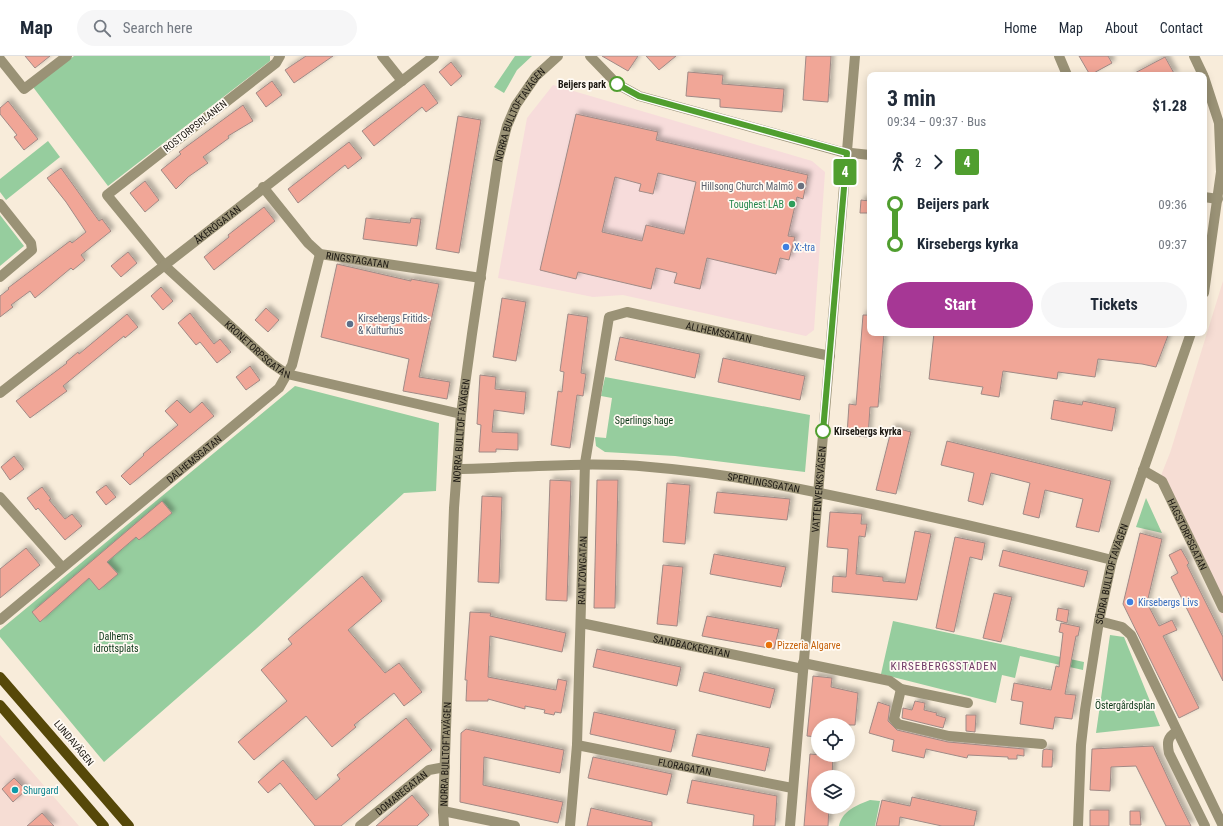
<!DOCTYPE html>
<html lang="en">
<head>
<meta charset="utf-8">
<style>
  :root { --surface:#fff; --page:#f6f6f7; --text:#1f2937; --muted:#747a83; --line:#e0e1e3; --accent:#a63795 }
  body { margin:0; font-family:"Roboto Condensed",sans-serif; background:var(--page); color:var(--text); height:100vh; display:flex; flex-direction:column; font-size:15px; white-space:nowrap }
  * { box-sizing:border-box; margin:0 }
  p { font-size:13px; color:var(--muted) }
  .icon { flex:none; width:22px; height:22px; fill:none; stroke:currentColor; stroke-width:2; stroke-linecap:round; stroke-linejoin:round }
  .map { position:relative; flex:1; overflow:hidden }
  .sheet { position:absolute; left:867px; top:16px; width:340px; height:264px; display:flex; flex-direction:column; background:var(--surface); border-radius:8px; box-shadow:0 2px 10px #0003 }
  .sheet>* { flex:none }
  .badge { padding:0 8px; border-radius:3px; font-size:14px; line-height:26px }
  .buttons { position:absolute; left:811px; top:662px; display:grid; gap:8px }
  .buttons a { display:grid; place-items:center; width:44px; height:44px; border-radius:50%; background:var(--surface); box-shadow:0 2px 10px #0003; font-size:20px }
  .map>.badge { position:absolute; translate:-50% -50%; box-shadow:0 0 0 2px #fff }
  .legs { display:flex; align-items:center; gap:6px; height:44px; padding:0 20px; font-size:13px }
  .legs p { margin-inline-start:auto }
  .head { display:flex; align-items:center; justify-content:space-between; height:68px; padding:0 20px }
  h1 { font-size:22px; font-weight:700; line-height:30px }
  .primary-button { display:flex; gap:8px; margin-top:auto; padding:8px 20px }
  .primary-button a { flex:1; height:46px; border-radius:24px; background:var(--accent); color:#fff; font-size:16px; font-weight:700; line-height:46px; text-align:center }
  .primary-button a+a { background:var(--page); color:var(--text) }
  ul { padding:0 20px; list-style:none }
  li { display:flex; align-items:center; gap:14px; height:40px; font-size:15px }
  li i { display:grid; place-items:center; width:6px; height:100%; margin:0 5px; background:currentColor }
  li i::after { content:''; width:10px; height:10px; margin:-5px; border:3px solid; border-radius:50%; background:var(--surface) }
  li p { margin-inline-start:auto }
  li:first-child i { background:linear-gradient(#0000 50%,currentColor 0) }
  li:last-child i { background:linear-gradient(currentColor 50%,#0000 0) }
  header { display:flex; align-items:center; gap:24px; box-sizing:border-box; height:56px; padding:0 20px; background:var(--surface); border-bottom:1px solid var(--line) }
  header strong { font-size:19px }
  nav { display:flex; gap:22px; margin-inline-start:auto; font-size:14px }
  .search { width:280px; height:36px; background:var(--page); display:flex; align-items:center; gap:10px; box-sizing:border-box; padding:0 14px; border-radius:22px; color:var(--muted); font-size:15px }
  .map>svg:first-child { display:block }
</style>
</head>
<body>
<header>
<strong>Map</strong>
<div class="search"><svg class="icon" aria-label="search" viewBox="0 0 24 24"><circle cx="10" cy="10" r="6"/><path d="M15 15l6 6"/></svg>Search here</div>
<nav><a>Home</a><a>Map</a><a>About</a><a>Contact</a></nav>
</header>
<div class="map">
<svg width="1223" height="770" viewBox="0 0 1223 770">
  <defs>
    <filter id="shadow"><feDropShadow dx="3.5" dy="-3.5" stdDeviation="2" flood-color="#0004"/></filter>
  </defs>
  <rect width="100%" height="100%" fill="#f8ecda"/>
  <path fill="#f7dcdb" d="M553,29L812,105L825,116L814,274L806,280L623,239L593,241L498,222L527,62Z"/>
  <path fill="#f6ddd4" d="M1223,225V563L1158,427L1170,397Z
    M0,679L79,770H0Z"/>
  <path fill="#96cd9e" d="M74,0H270V5L108,130L33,31Z
    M515,0H532L517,14L504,37L494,31Z
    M48,85L60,101L6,144L0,136V123Z
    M0,159L24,190L0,210Z
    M605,321L810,359L805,416L675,400L605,396L596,390L595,381L606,382L612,342L601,340Z
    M295,330L439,367L436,435L404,437L256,573L104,706L0,581V574Z
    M1146,442L1162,477L1136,471Z
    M893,565L1084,606L1083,614L1020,600L1015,622L1002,619L996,647L881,618Z
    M1110,579L1124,581L1160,670L1096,677Z
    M870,744L880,745L875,770H839C842,755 857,749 870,744Z"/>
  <path fill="#f1a697" stroke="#a08a86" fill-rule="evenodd" filter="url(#shadow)" d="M25,0H50L35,12Z
    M306,0H333L294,27L285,14Z
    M602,0H638L628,15Z
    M646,0H676L659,14Z
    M806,0H831L828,46L803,44Z
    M1079,0H1108L1112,7L1090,19Z
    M1165,1L1175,19H1131Z
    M451,6L462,20L451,30L439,16Z
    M688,16L723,19L722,28L784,33L782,56L720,51V43L686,40Z
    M272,25L282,39L266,51L256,37Z
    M424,28L438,47L426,56L422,51L374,90L362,75Z
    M8,45L38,83L24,94L14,81L17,79L0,58V52Z
    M243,49L253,65L228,80L229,82L203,101L208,107L188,121L176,133L161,114L181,98L179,96Z
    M576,58L658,76L656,84L808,119L803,143L797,141L788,180L795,181L789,204L780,202L776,218L707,202L700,233L674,227L677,217L656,212L651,233L578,216L576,223L540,214ZM658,117L696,126L684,178L646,169L642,185L602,176L615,121L641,128L639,135L653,138Z
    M458,60L481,64L459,197L436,193Z
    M349,86L362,102L348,113L345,109L298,147L288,133Z
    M61,112L99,165L102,163L111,175L81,199L85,204L73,214L71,212L35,242L30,235L11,249L13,251L0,261V240L9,233L8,232L70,185L72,187L86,176L66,146L47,122Z
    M145,125L159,144L145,156L130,137Z
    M861,144L870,145V157H860Z
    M264,151L275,165L214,214L204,201L229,181L228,179Z
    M366,162L410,167L411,162L421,163L417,190L363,183Z
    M128,196L137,207L121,221L111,210Z
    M337,208L411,225V223L439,228L419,321L450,326L447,343L403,335L409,303L321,281Z
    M161,231L173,245L163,254L151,240Z
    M502,242L526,246L516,305L493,301Z
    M266,252L279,264L268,276L255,264Z
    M190,257L214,288L220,283L231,296L217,307L200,286L196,289L178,267Z
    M127,258L138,271L125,282L124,280L63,330L67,335L30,362L16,345L67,307L66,306L78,296L79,298Z
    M568,258L588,261L581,317L586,318L583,340L577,339L570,392L551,389L558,335L562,336L564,316L560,315Z
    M863,259H870V277H884L878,351H870L868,381L847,379L849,348L856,349Z
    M934,277H1169L1156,311L1142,308L1098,303L1095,321L1058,316L1057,323L1003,315L999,341L981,338L983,331L929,323Z
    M620,281L700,298L695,322L615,304Z
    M723,302L805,320L800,344L718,326Z
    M250,310L260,324L246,334L236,321Z
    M480,319L496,321L495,333L526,336L524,358L494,354L492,376L518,377V394L496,393V396H479L481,369L477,368Z
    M177,344L190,357L202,346L214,360L130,429L121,420L144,399L143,398L178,369L165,355Z
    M1054,344L1082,349L1083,345L1116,352L1112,375L1051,363Z
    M892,371L911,376L896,438L876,434Z
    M947,385L1111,425L1099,476L1076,471L1083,443L1045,434L1039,462L1023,458L1030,427L991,417L983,449L968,445L974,417L941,409Z
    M14,400L24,413L10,424L1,411Z
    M550,424L571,425L567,545L546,544Z
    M597,424H618L615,552H594Z
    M667,427L690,429L685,488L663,486Z
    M106,429L116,441L106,449L96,436Z
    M42,431L51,443L49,444L65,463L72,458L82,470L65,484L38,452L36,454L27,442Z
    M717,436L790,443L787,464L714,457Z
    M482,440L502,441L499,527L478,526Z
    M162,445L172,457L139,484L136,481L107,506L118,518L99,534L89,522L40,566L32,556Z
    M830,456L862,458L861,468H867L865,481L859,480L856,518L883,521V525L905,527L915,475L931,478L917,544L832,536L833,520L846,521L848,493L827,491Z
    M1140,477L1162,483L1147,547L1159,570L1172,564L1177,574L1163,580L1199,652L1179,662L1123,548Z
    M955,481L985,487L982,504L970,501L954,576L936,572Z
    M26,492L40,509L0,542V513Z
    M1181,493L1189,507L1187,509L1223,581V625L1171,521L1178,517L1169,499Z
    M1003,494L1088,515L1084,531L999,510Z
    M714,498L786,511L781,531L710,518Z
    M663,509L683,511L677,570L657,568Z
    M362,520L382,545L348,574L385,617L399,607L422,636L404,650L394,637L354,669L356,671L332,691L306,660L254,704L238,686L287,645L261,614L292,588L288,583Z
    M994,537L1012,541L1001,586L983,582Z
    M1058,552L1069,554L1067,567L1056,564Z
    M470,556L491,557L490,560L566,577L562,596L490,580L488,621L556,634L558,623L567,625L561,657L555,656L554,659L544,657L545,654L525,650V653L488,643V645H466L467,624H465Z
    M707,560L779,573L774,593L702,580Z
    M1061,567L1080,571L1078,580H1076L1065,638L1076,639L1072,663L1055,661L1053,673L1020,668L1023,646L1011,644L1014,627L1051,634L1056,610L1059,611L1063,577L1059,576Z
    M597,593L681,611L677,630L593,611Z
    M704,616L775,633L770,652L699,635Z
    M813,620L832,622L831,631L858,637L855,669H818V681L807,680Z
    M915,645L925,647L924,654L937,657L936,659L946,662L943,672L902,662L903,652L912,654Z
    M878,646L890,650L888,665L897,674L948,686L1024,693V700L1017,699V703H1008V701L968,699L967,702L926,693L924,702L892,695L894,684L869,677Z
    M594,656L676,674L671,696L590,678Z
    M966,659H976L975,676L966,675Z
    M406,662L432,694L341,770H315L280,727L268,737L258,726L283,704L316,744L340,723L337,719Z
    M466,673L564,694L560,717L484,701L483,729L563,746L558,767L460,746L461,677Z
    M697,678L770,692L765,715L692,700Z
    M1153,690L1179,746L1191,770H1166L1136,710L1111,711L1110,735L1090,734L1092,693Z
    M1046,693L1053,694L1052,711H1042L1043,694Z
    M810,698L833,700L832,721H818V751H829L828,770H804Z
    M593,701L672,718L667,739L588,722Z
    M14,722L26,734L13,746L2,733Z
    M692,724L777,740L775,770H753L754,759L687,747Z
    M412,739L429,759L417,770H376Z
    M912,741L977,755L974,770H942L900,761L899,770H876L882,744L910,750Z
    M591,752L652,766V770H587Z
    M1090,754H1109V770H1090Z
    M1130,755H1140L1141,769H1130Z
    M42,757L54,770H27Z"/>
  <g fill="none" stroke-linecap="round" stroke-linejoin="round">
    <g stroke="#9a9276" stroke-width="10">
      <path id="s1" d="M280,0L276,7L107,139L165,210L271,307L287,318L461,358"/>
      <path d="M382,0L402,25"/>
      <path d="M590,0L617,28L639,40L842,96L870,99"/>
      <path d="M1059,0L1067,19"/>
      <path d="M1194,0L1203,19"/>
      <path d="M0,3L24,33L67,0"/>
      <path d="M1204,21L1219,67L1221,116L1204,237"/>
      <path id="s2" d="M263,131L308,187L320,198L481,222"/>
      <path d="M1204,141L1218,143"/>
      <path d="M0,148L31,187L32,194L0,221"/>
      <path id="s3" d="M0,337L434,0"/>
      <path id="s4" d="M457,413C521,412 585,405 650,411C727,417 802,433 877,449C956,466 1034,484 1112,504"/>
      <path id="s5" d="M1143,414L1162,425L1223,552"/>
      <path d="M0,441L62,511"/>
      <path id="s6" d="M0,564L279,332L292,309L320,198"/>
      <path d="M1099,565L1122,571L1131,579L1223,770"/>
      <path id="s7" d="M581,567L803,613"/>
      <path d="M803,607L890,625L901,633L968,647"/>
      <path d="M901,633L894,663L898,668L949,680L1042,688"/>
      <path d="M1176,676C1167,681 1167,687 1169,697L1205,770"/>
      <path id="s8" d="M577,689L792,732"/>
      <path d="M443,755L515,770"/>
      <path id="s9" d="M360,770L429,714L445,711"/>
      <path id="s10" d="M444,770L443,755L454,452L461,358L472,278L498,104L507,70L516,49L536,20L558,0"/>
      <path id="s11" d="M570,770L577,689L585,407L609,261L627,256L830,300"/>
      <path id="s12" d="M790,770L855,0"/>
      <path id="s13" d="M1078,770L1081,689L1085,654L1099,565L1112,504L1191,277"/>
    </g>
    <path stroke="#564809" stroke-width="10" d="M0,621L129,770
      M0,649L104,770"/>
  </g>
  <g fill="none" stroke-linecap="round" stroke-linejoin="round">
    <g stroke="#fff" stroke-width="9">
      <path id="line-1" d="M617,28L639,40L847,97L823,375"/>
    </g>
    <use href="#line-1" stroke="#509e2f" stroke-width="6"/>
  </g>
  <g fill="#fff" stroke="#509e2f" stroke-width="2">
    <circle cx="617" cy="28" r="7"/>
    <circle cx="823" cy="375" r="7"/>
  </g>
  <circle fill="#6b7280" stroke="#fffaf3" stroke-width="1.5" cx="801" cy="130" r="4"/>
  <circle fill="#2e9e5b" stroke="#fffaf3" stroke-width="1.5" cx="792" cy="148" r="4"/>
  <g fill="#3f7fe0" stroke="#fffaf3" stroke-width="1.5">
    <circle cx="786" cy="191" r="4"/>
    <circle cx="1130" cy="546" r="4"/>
  </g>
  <circle fill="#5c6f8a" stroke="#fffaf3" stroke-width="1.5" cx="350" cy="268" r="4"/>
  <circle fill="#e8710a" stroke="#fffaf3" stroke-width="1.5" cx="769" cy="589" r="4"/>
  <circle fill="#0f9aa8" stroke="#fffaf3" stroke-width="1.5" cx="15" cy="734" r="4"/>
  <g text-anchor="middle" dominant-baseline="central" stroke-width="3.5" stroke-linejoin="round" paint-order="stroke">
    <g font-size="10" font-weight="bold" fill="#1b1711" stroke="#fffaf3" text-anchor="end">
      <text x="606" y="28">Beijers park</text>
      <text x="834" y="375" text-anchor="start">Kirsebergs kyrka</text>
    </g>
    <g font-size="10" fill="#1b1711" stroke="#fffaf3">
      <text stroke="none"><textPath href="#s10" startOffset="720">NORRA BULLTOFTAVÄGEN</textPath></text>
      <text transform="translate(195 70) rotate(-38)">ROSTORPSPLANEN</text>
      <text stroke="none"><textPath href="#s3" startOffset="275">ÅKERÖGATAN</textPath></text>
      <text stroke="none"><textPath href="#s2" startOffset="126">RINGSTAGATAN</textPath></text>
      <text stroke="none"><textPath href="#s11" startOffset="624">ALLHEMSGATAN</textPath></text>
      <text stroke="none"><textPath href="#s1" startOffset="439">KRONETORPSGATAN</textPath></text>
      <text stroke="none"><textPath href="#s10" startOffset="396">NORRA BULLTOFTAVÄGEN</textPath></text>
      <text stroke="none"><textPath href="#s6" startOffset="252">DALHEMSGATAN</textPath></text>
      <text stroke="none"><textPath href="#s4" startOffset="308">SPERLINGSGATAN</textPath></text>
      <text stroke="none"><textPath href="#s12" startOffset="338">VATTENVERKSVÄGEN</textPath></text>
      <text stroke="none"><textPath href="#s5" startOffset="81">HAGSTORPSGATAN</textPath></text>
      <text stroke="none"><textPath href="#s11" startOffset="256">RANTZOWGATAN</textPath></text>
      <text stroke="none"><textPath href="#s13" startOffset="255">SÖDRA BULLTOFTAVÄGEN</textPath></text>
      <text stroke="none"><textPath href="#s7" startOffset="113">SANDBACKEGATAN</textPath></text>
      <text transform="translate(74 687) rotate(50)">LUNDAVÄGEN</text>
      <text stroke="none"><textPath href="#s10" startOffset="72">NORRA BULLTOFTAVÄGEN</textPath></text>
      <text stroke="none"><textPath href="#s8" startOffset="110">FLORAGATAN</textPath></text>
      <text stroke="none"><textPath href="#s9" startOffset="53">DOMAREGATAN</textPath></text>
    </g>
    <g font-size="10" fill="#5b616d" stroke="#fffaf3" text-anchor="end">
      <text x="793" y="130">Hillsong Church Malmö</text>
    </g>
    <g font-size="10" fill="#27864d" stroke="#fffaf3" text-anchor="end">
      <text x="784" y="148">Toughest LAB</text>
    </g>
    <g font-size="10" fill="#366cbe" stroke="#fffaf3" text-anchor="start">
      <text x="794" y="191">X:-tra</text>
      <text x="1138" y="546">Kirsebergs Livs</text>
    </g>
    <g font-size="10" fill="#4e5e75" stroke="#fffaf3" text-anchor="start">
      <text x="358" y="262">Kirsebergs Fritids-<tspan x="358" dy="12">&amp; Kulturhus</tspan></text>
    </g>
    <g font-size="10" fill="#0a3616" stroke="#fffaf3">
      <text x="644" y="364">Sperlings hage</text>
      <text x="116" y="580">Dalhems<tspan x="116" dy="12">idrottsplats</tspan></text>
      <text x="1125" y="649">Östergårdsplan</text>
    </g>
    <g font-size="10" fill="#c56008" stroke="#fffaf3" text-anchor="start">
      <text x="777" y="589">Pizzeria Algarve</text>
    </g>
    <g font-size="10" fill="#0d838f" stroke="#fffaf3" text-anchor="start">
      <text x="23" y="734">Shurgard</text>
    </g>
    <g font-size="11" letter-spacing="1" fill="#703966" stroke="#fffaf3">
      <text x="944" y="610">KIRSEBERGSSTADEN</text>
    </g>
  </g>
</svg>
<div class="buttons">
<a><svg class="icon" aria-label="locate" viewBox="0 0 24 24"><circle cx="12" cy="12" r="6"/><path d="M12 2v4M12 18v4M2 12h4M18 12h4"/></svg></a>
<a><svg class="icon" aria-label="layers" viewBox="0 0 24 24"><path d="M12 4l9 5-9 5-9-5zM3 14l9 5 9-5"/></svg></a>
</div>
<b class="badge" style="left:845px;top:116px;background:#509e2f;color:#fff">4</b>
<section class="sheet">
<div class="head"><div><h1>3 min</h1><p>09:34 – 09:37 · Bus</p></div><b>$1.28</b></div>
<div class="legs"><svg class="icon" aria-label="walk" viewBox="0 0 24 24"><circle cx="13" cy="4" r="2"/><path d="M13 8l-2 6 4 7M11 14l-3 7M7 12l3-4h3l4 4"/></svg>2<svg class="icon" aria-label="forward" viewBox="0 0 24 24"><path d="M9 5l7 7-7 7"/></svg><b class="badge" style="background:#509e2f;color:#fff">4</b></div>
<ul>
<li><i style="color:#509e2f"></i><b>Beijers park</b><p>09:36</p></li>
<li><i style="color:#509e2f"></i><b>Kirsebergs kyrka</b><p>09:37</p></li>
</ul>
<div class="primary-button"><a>Start</a><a>Tickets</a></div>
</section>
</div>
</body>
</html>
